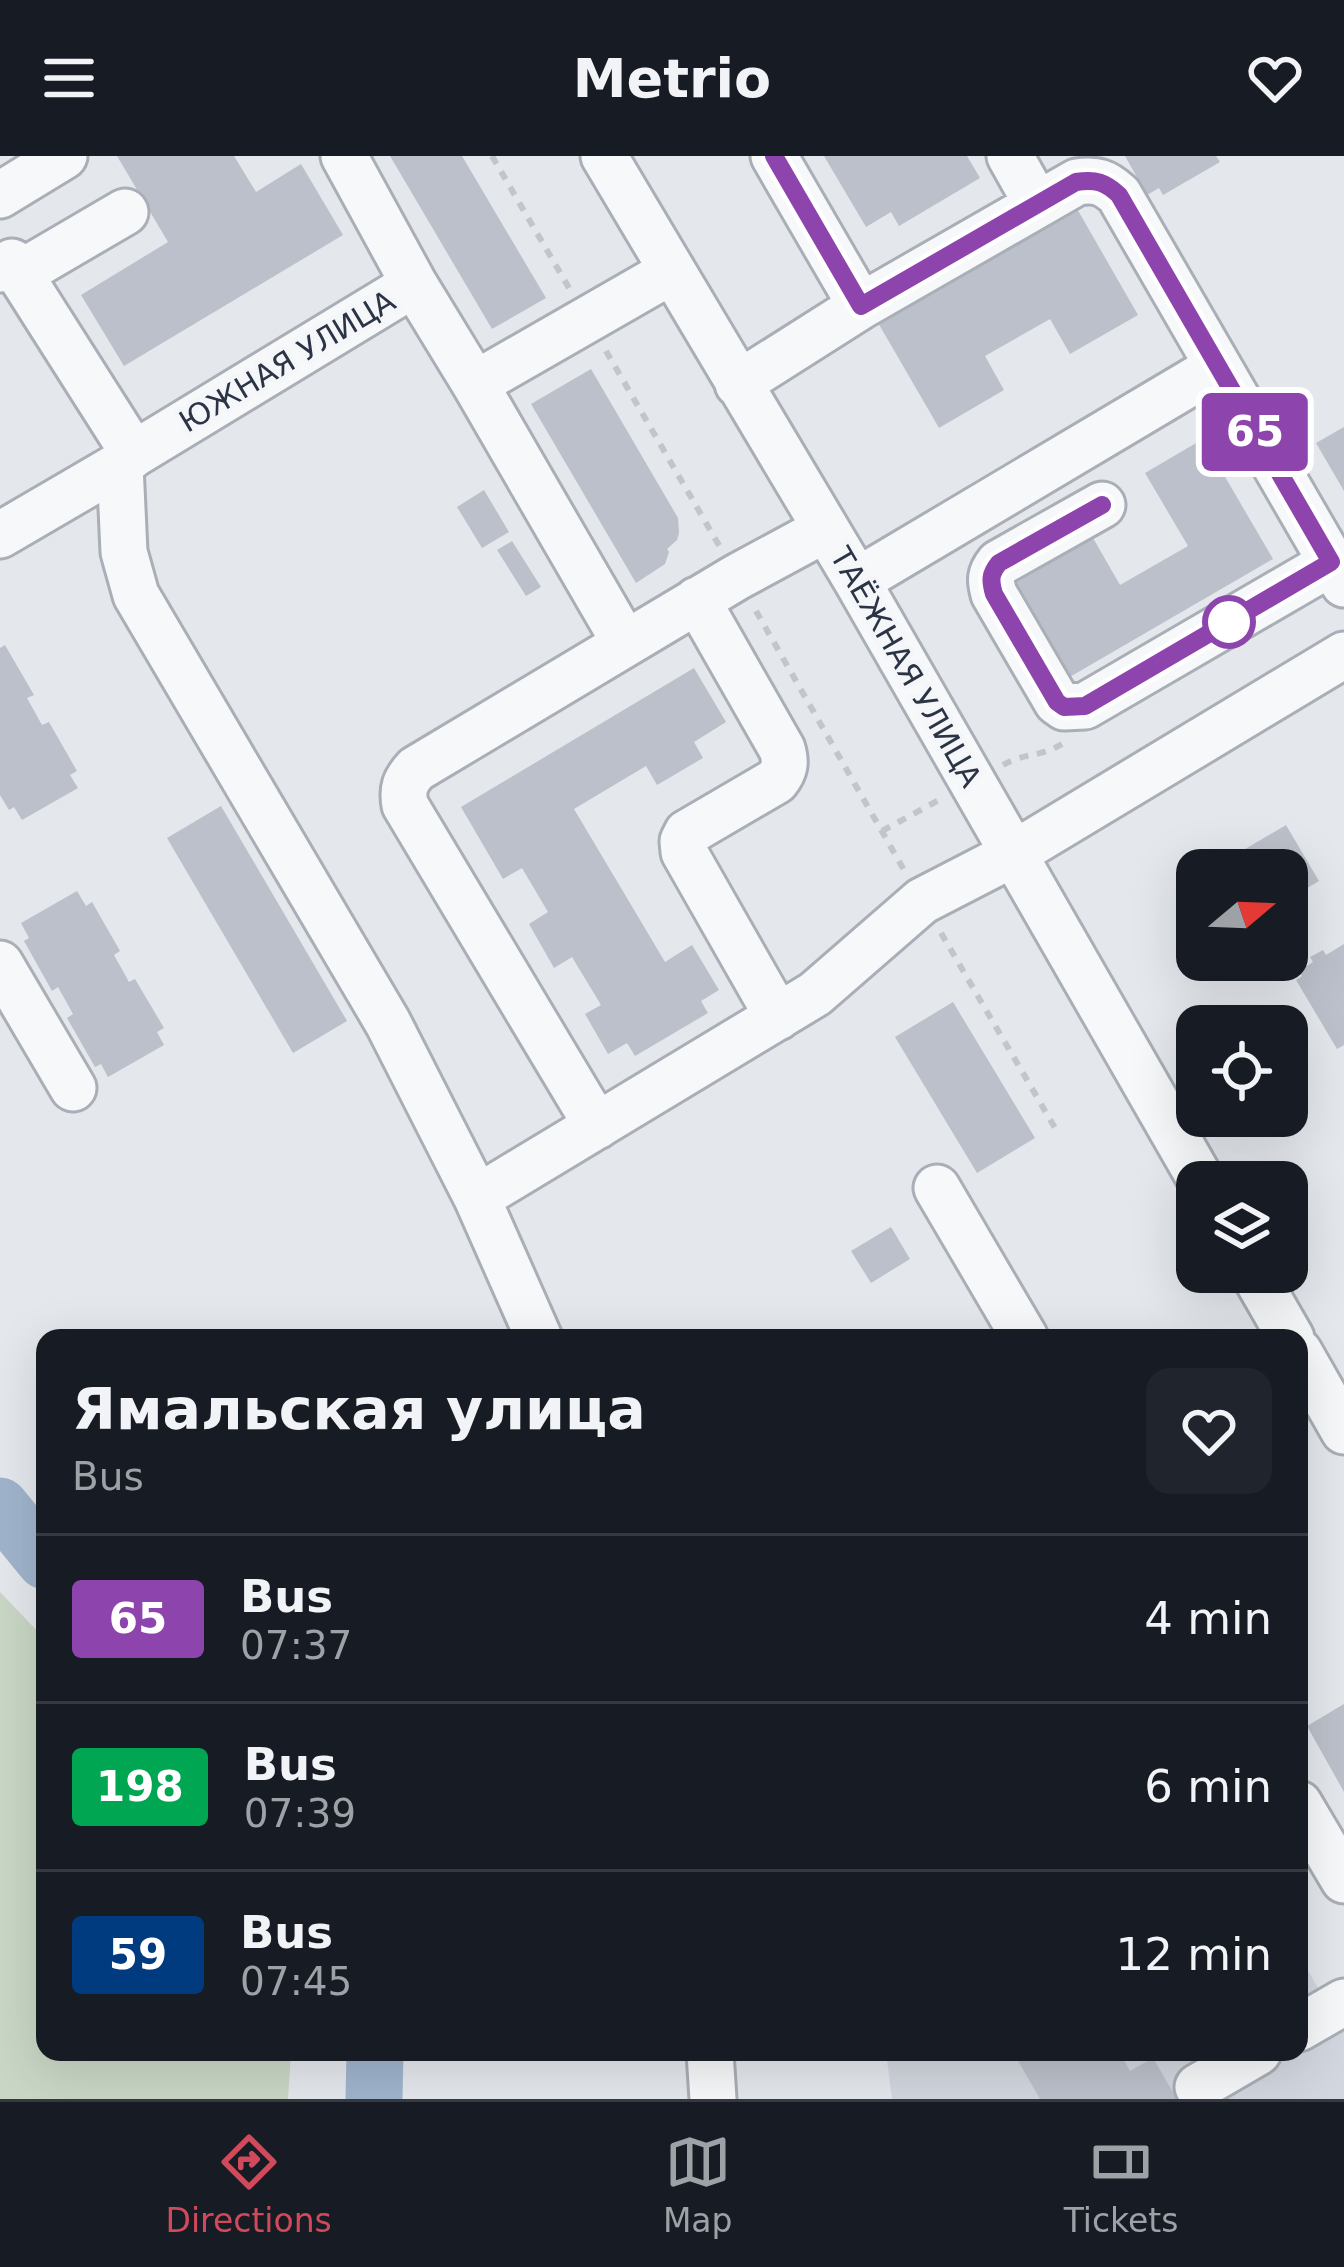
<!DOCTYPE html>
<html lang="en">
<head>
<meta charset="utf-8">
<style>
  :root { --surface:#171b24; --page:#20242c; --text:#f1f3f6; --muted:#9ea1a6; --line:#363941; --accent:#d1495b }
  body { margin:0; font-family:"DejaVu Sans",sans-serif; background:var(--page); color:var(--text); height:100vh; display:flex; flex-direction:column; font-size:45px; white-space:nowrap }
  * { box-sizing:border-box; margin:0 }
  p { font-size:39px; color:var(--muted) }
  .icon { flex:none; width:66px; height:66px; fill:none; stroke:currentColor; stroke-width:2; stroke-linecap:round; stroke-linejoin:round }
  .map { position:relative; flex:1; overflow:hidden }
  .sheet { position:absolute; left:36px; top:1173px; width:1272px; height:732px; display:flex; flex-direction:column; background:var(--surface); border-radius:24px; box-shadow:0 12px 48px #0002 }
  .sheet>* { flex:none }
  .badge { padding:0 24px; border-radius:9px; font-size:42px; line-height:78px }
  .needle { width:78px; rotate:71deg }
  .buttons { position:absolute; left:1176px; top:693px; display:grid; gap:24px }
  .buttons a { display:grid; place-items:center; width:132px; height:132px; border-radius:24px; background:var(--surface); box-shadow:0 12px 48px #0002; font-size:60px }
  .map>.badge { position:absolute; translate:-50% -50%; box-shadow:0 0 0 6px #fff }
  .round { display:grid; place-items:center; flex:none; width:126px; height:126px; border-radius:24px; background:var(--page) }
  .summary { display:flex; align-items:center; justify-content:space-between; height:204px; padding:0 36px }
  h1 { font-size:57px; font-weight:600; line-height:90px }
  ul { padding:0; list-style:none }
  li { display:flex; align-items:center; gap:36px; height:168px; padding:0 36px; border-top:3px solid var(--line) }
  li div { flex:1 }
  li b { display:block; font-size:45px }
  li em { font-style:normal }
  li .badge { min-width:132px; font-weight:700; text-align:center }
  header { display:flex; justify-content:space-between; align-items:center; height:156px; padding:0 36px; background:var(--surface); font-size:54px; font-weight:600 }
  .menu { display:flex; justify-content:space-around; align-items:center; height:168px; border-top:3px solid var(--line); background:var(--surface); font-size:33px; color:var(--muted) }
  .menu a { display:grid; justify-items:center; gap:6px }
  .menu .on { color:var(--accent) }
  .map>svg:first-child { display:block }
</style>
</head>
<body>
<header><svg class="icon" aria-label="menu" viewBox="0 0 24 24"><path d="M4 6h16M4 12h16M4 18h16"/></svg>Metrio<svg class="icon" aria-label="heart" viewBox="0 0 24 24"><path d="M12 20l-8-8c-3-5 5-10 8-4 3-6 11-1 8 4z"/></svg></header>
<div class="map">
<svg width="1344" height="1943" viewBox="0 0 1344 1943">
  <rect width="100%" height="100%" fill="#e4e7ec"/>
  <path fill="#d2d6de" d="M1299,1799L1344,1877V1943H892L886,1896H1299Z"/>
  <path fill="#c9d6c5" d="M0,1436L45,1483V1896H291L288,1943H0Z"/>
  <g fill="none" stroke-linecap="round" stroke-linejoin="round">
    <path stroke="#9fb4cc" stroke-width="57" d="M0,1350L45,1405
      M374,1943L375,1896"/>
  </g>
  <path fill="#bbc0ca" d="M117,0H234L256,36L301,8L343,79L124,210L81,139L168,86Z
    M390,0H462L546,142L492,173Z
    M824,0H967L980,22L899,70L891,56L866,71Z
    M1125,0H1216L1220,6L1163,39L1159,32L1147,39Z
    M1076,51L1138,159L1070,198L1050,163L985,200L1004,234L939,272L877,165Z
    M591,213L678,362L679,377L677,384L667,393L669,396L665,408L636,427L531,248Z
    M1344,271V335L1316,287Z
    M1203,283L1273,403L1068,522L1014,428L1093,382L1120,429L1188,390L1145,317Z
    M484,334L509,376L482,392L457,351Z
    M512,385L541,431L526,440L497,394Z
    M5,489L34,539L27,542L42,569L49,566L77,615L70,619L78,632L22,664L14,651L9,654L0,639V492Z
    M694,512L726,566L694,586L703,602L657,629L646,610L574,653L665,806L692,789L719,834L701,845L708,857L635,900L627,887L608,898L585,858L601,849L572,801L554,812L529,768L548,756L522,712L503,723L461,651Z
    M221,650L347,865L293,897L167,682Z
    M1286,669L1319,725L1287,744V714H1221L1218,709Z
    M77,735L86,750L92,746L120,795L114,799L129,826L135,823L164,872L157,876L164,889L108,921L101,908L95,911L67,862L73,858L58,831L52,835L24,785L29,782L21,767Z
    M1344,788V889L1337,893L1296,824L1302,820L1299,815L1313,806L1310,801L1323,794L1326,799Z
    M953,846L1035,982L977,1017L895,881Z
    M891,1071L910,1103L871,1127L851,1095Z
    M1344,1548V1636L1307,1570Z
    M1013,1896H1119L1130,1915L1153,1902L1177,1943H1040Z"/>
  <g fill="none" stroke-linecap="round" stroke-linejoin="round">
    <g stroke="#a9aeb7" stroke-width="51">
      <path id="minor" d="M344,0L414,128L475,228L672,115
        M604,0L857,425L1202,1026
        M774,0L861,150
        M1010,0L1037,48
        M0,39L64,0
        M0,113L12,106L134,298L414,128
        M19,118L125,56
        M475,228L625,487
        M738,228L861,150L1077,26C1096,23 1105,26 1119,39L1344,428
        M134,298L120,309L124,396L136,439L388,867L477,1042
        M1102,349L999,407C990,418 990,424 994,438L1057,546L1064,551L1085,550L1331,407
        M0,379L120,309
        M857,425L1217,211
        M697,444L782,593C786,606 785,614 776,625L687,677L683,685L684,696L778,861
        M0,808L73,932
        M597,970L405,649C402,633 405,625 416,613L737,421L824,374
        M937,1032L1025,1182
        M1253,1116L1291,1182
        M539,1182L477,1042L815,838L922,745L1015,697L1344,499
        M1299,1196L1344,1275
        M1299,1648L1344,1724
        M1299,1872L1344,1846
        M710,1896L713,1943
        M1198,1931L1258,1896"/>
    </g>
    <path stroke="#c2c5cb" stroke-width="6" stroke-dasharray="9 9" stroke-linecap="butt" d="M492,0L569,132
      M606,195L720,391
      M756,455L904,714
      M1003,609C1026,596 1038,602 1062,588
      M882,675L939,644
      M941,777L1058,977"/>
    <use href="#minor" stroke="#f7f8fa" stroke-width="45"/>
  </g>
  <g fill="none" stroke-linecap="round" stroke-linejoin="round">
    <g stroke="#fff" stroke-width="27">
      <path id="line" d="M774,0L861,150L1076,26C1096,23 1105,26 1119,39L1331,406L1085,550L1064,551L1057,546L994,438C990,424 990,418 999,407L1102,349"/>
    </g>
    <use href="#line" stroke="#8e44ad" stroke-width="18"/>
  </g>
  <circle fill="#fff" stroke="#8e44ad" stroke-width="6" cx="1229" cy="466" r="24"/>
  <g text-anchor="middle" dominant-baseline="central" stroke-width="9" stroke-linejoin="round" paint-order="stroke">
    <g font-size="30" fill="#2b3445" stroke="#f4f6f9">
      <text transform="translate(287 205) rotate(-31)">ЮЖНАЯ УЛИЦА</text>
      <text transform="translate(906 511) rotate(60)">ТАЁЖНАЯ УЛИЦА</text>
    </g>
  </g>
</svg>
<div class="buttons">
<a><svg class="needle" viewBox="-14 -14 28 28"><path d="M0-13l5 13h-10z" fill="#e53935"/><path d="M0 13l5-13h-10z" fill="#9ea1a6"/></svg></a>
<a><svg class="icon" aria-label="locate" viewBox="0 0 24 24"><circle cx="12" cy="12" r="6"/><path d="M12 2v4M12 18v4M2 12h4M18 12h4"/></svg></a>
<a><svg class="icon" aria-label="layers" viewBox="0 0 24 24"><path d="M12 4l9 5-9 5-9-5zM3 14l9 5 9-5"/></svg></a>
</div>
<b class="badge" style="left:1255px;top:276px;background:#8e44ad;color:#fff">65</b>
<section class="sheet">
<div class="summary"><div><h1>Ямальская улица</h1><p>Bus</p></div><a class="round"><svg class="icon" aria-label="heart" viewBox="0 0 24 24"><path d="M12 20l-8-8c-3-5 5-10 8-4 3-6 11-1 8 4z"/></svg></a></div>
<ul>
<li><span class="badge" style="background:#8e44ad;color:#fff">65</span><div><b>Bus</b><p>07:37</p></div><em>4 min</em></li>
<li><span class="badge" style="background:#00a651;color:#fff">198</span><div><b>Bus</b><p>07:39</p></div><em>6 min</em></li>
<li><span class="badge" style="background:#003b80;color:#fff">59</span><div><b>Bus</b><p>07:45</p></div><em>12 min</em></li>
</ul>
</section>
</div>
<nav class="menu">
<a class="on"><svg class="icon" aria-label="directions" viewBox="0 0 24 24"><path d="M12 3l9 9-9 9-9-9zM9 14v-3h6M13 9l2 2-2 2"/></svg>Directions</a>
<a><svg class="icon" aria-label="map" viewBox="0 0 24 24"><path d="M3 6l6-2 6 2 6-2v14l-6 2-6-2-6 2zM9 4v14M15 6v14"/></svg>Map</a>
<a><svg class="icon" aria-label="tickets" viewBox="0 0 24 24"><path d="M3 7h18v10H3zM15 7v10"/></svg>Tickets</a>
</nav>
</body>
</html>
